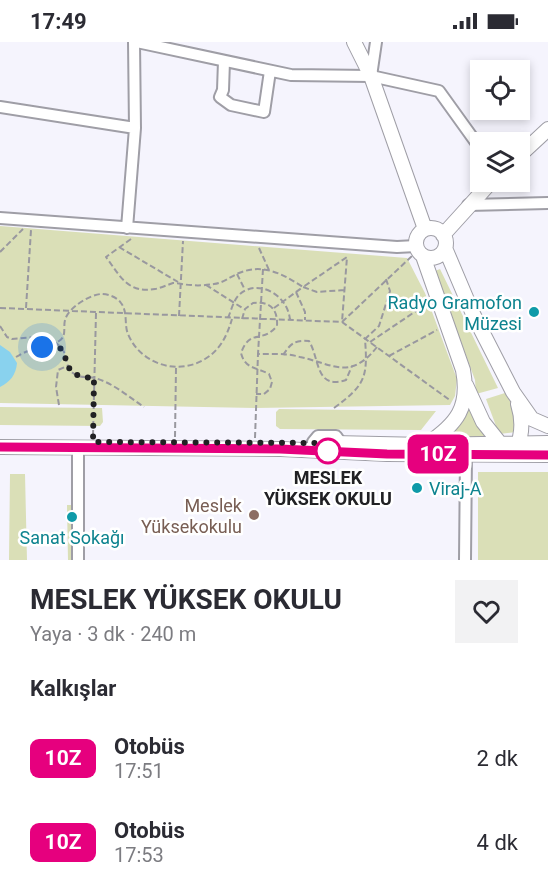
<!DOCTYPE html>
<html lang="tr">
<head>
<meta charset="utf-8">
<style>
  :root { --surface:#fff; --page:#f2f2f3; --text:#2b2b33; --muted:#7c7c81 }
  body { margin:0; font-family:Roboto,sans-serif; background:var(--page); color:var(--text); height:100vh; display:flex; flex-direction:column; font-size:22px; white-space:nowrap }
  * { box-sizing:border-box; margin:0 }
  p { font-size:20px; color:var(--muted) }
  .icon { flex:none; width:33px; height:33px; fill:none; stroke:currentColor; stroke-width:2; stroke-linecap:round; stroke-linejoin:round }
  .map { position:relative; height:518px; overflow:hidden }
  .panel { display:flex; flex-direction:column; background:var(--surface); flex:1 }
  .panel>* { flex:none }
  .badge { padding:0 12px; border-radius:9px; font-size:21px; line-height:39px }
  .tools { position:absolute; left:470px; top:18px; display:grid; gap:12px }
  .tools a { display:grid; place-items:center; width:60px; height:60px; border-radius:0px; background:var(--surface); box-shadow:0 3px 9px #0003; font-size:30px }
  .you { position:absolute; width:30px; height:30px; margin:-15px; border:4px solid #fff; border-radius:50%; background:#1a73e8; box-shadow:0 0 0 9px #1a73e833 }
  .map>.badge { position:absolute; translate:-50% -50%; box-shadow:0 0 0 3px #fff }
  h2 { padding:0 30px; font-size:22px; line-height:54px }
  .round { display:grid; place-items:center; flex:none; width:63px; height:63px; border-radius:0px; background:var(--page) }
  .headline { display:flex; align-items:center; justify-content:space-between; height:102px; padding:0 30px }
  h1 { font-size:28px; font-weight:700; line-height:45px }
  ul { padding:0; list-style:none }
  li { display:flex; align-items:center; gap:18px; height:84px; padding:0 30px }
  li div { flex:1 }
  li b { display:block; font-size:22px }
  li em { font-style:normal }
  li .badge { min-width:66px; font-weight:700; text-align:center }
  .status { display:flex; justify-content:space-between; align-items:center; height:42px; padding:0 30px; background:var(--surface); direction:ltr }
  .status svg { height:16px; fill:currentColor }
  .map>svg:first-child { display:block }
</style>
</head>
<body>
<div class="status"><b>17:49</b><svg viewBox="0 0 49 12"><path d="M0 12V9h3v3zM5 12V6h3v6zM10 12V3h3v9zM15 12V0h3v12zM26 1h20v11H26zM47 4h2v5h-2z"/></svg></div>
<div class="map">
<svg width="548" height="518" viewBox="0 0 548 518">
  <rect width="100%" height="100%" fill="#f5f4fd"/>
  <path fill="#dadfb7" d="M0,184L407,216L425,251L457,337L455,354L450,363L255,366L0,361Z
    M440,227L498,346L476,352L475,338L435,229Z
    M505,351L513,364L516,390L499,392L486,357Z
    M471,364L490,397L444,398Z
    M0,365L102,366L103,380L100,384L0,383Z
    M279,367L436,369L421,388L280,387L276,384V370Z
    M478,430H548V518H478Z
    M10,432H25L27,518H9Z
    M67,463H73V518H68Z"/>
  <path fill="#89d2ee" d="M0,303L10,310L17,321C16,333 10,340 0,345Z"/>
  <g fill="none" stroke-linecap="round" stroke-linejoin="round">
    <g stroke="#9f9ea6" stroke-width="14">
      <path id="minor" d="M137,0L291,33L371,34L439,49L480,106
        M224,19L223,48L220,55L231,63L264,70L270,29
        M371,34L376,0
        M0,65L135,86L134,0
        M468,163L548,161
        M0,176L397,205L416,204
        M127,186L135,86
        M313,400L318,394H336L341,401
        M78,518V406
        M465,518L466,413"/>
    </g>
    <g stroke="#9f9ea6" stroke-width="16">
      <path id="major" d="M354,0L371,34L425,187
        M519,114L548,87
        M416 201a15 15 0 1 1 30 0a15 15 0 1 1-30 0Z
        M443,193L491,140
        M445,206L473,272L513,350L532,377L548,384
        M423,214L463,328C470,365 457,382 427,402
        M466,343L483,380L503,405
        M334,401L425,403L548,401
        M0,405L281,407L387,412L548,413
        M516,407C523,392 523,378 518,362"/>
    </g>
    <path stroke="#99989f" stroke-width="2" stroke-dasharray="6 3" stroke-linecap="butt" d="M131,197L106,215C120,234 128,252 155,247C161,246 167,243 173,241C179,241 185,243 191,243C199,244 207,243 214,242C223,241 230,235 239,231C263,221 283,232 303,245L347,215L342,280
      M119,205L178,240
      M259,206L269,228
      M0,210L23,187
      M263,227L258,312C272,312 287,311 300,315C333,322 350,339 377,305
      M237,232L245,248
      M206,243L244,267
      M296,250L305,270V278
      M0,266L342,280L451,359
      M26,266L31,188
      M274,266L303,245L317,250L344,248
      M179,274L183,199
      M228,276C231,269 233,260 238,254C256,235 288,252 290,278
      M242,277L245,267L253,261C270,259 278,267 277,284C262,302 250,286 241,311C245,327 256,325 269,332L272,340L270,347L264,352H256
      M342,280L412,214
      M0,284L7,295L12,297L46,294C53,298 60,303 64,310C67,318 66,325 73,331C80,337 87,334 95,336C113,341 129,355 144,365
      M370,300L428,261
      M283,313C291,301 295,298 309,299C320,317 315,348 346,338L352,324
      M389,314L437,288
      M16,315C21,312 27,309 33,307C41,304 52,304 59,299C67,294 63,286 65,278C68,266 89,253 101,252C108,252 117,255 121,261C128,270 124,283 128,292C140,322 178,334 205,317C220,308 227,294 232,277
      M59,363L56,345L58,328L67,324
      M334,366C365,343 368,336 365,297L379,284L390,249L386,237
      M93,394L96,271
      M175,395L176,326
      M255,396L258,312"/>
    <use href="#minor" stroke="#fff" stroke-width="10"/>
    <use href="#major" stroke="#fff" stroke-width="14"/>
  </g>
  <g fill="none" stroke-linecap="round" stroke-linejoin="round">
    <g stroke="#fff" stroke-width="14">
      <path id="line" d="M0,405L280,407L387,412L548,413"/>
    </g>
    <use href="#line" stroke="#e6007e" stroke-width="9"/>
    <path stroke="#212124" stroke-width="6" stroke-dasharray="0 10.8" d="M42,305L56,301C74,320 59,334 94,336L93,400L327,401L328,409"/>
  </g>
  <g fill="#0f9aa8" stroke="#fff" stroke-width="2">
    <circle cx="534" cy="270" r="6"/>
    <circle cx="417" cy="446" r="6"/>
    <circle cx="72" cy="475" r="6"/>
  </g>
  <circle fill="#fff" stroke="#e6007e" stroke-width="3" cx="328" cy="409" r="12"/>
  <circle fill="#8d6e63" stroke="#fff" stroke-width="2" cx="254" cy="473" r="6"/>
  <g text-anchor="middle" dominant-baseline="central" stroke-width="5" stroke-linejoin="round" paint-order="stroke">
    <g font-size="18" fill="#0d838f" stroke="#fff" text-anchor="end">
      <text x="522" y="260">Radyo Gramofon<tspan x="522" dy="21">Müzesi</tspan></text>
      <text x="429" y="446" text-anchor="start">Viraj-A</text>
      <text x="72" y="495" text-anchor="middle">Sanat Sokağı</text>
    </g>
    <g font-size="18" font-weight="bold" fill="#212124" stroke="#fff">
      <text x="328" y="435">MESLEK<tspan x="328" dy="21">YÜKSEK OKULU</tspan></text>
    </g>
    <g font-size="18" fill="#785e54" stroke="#fff" text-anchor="end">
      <text x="242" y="463">Meslek<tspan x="242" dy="21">Yüksekokulu</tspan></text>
    </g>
  </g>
</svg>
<div class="tools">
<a><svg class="icon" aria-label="locate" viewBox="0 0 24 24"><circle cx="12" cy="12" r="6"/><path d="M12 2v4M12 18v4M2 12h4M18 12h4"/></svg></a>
<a><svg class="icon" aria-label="layers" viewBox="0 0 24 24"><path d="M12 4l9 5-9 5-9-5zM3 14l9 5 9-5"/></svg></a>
</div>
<div class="you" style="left:42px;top:305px"></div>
<b class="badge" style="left:438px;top:412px;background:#e6007e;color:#fff">10Z</b>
</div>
<section class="panel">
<div class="headline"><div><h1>MESLEK YÜKSEK OKULU</h1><p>Yaya · 3 dk · 240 m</p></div><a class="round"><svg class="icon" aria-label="heart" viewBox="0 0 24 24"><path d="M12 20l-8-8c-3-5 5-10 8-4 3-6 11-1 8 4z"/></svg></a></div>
<h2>Kalkışlar</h2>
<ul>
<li><span class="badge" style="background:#e6007e;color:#fff">10Z</span><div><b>Otobüs</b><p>17:51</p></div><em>2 dk</em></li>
<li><span class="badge" style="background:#e6007e;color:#fff">10Z</span><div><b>Otobüs</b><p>17:53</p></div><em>4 dk</em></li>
</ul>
</section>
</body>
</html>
